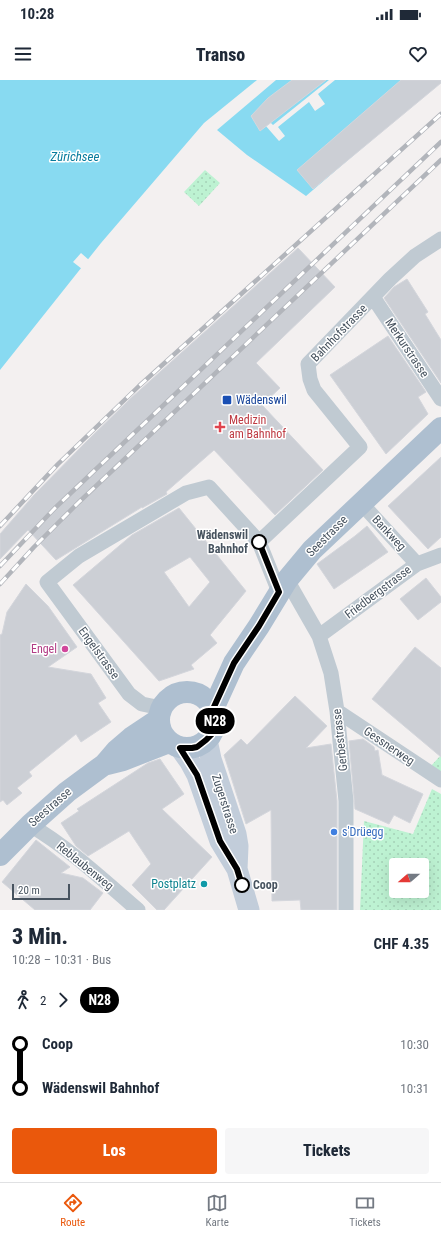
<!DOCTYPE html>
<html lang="de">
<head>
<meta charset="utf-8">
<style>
  :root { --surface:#fff; --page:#f6f6f7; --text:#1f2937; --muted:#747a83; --line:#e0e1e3; --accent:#ea580c }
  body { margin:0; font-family:"Roboto Condensed",sans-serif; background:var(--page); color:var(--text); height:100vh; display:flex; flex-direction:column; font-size:15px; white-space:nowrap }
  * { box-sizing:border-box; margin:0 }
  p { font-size:13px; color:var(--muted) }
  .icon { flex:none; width:22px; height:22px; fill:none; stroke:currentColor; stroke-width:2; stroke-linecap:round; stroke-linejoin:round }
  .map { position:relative; height:830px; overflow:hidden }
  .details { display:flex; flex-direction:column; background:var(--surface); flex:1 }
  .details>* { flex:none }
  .badge { padding:0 8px; border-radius:13px; font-size:14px; line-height:26px }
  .needle { width:26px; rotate:250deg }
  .tools { position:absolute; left:389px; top:778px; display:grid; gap:8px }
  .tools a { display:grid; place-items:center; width:40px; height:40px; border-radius:4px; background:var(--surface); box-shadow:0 4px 16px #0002; font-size:20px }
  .scale { position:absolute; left:12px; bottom:10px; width:58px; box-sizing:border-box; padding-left:4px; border:2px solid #47535f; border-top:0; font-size:11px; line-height:14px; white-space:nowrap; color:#47535f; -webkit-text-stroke:3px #fff; paint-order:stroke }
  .map>.badge { position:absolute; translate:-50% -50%; box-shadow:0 0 0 2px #fff }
  .legs { display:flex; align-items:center; gap:6px; height:44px; padding:0 12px; font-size:13px }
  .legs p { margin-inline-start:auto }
  .overview { display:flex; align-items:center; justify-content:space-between; height:68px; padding:0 12px }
  h1 { font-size:22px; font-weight:800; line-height:30px }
  .cta { display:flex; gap:8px; margin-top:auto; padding:8px 12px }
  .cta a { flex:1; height:46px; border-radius:4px; background:var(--accent); color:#fff; font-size:16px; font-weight:800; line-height:46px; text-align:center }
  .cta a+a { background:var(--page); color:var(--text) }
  ul { padding:0 12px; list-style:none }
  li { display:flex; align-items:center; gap:14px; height:44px; font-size:15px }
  li i { display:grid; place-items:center; width:6px; height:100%; margin:0 5px; background:currentColor }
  li i::after { content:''; width:10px; height:10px; margin:-5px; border:3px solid; border-radius:50%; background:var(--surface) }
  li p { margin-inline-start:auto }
  li:first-child i { background:linear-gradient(#0000 50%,currentColor 0) }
  li:last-child i { background:linear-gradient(currentColor 50%,#0000 0) }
  .status { display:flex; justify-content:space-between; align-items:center; height:28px; padding:0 20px; background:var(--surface); direction:ltr }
  .status svg { height:11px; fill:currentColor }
  header { display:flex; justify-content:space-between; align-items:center; height:52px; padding:0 12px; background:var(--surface); font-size:18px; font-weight:800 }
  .tabs { display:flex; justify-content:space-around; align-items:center; height:56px; border-top:1px solid var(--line); background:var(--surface); font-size:11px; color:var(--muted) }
  .tabs a { display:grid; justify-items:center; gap:2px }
  .tabs .active { color:var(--accent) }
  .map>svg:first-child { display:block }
</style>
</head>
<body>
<div class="status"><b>10:28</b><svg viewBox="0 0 49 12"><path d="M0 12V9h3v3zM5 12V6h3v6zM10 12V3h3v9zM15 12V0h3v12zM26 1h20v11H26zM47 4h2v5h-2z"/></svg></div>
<header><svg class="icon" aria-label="menu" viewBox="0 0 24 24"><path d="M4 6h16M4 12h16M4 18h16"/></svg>Transo<svg class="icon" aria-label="heart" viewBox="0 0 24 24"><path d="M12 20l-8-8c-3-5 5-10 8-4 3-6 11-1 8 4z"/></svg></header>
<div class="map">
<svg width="441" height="830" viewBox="0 0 441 830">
  <defs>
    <pattern id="park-dots" width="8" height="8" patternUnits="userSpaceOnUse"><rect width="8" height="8" fill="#bdf2d2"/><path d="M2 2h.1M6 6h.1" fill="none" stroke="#a4d1b7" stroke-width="1.8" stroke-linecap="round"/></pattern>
  </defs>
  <rect width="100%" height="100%" fill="#f3f0f0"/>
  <path fill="url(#park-dots)" fill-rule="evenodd" d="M205,90L220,103L199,126L184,112Z
    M441,675V694L430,687Z
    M432,709L441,714V830H360L364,741L413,754ZM396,785H422V811H396Z"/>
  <path fill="#88daf1" d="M0,0H257L204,43L101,163L0,290Z
    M276,0H441L306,116L247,75L217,50Z"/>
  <path fill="#f3f0f0" d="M329,0H335L318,14L325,24L315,31L309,22L278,47L285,56L279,61L265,45L270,42L273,45Z
    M81,173L89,180L82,189L73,182Z"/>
  <path fill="#cccfd5" stroke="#d4d6dc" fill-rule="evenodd" d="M292,0H326L260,51L251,36L268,18Z
    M401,0H441V3L313,109L297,90Z
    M298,168L335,207L256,283L280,308L262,325L323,390L275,435L214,370L166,412L167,414L142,428V427L56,480L28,450L0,479V454L34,415L87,361L131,318Z
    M407,199L428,232L425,234L441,260V303L384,218L394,207Z
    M388,256L426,312L418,317L428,334L386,374L330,295Z
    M441,377V457L428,469L388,426Z
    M179,428L246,511L210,555L217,563L191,585L194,589L159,601L73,505L132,455ZM190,477L210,502L189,527L164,492Z
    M367,446L388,472L334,509L317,484L355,456Z
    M426,498L441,517V522L418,540L400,519Z
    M26,504L48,526L77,567L48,587L91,594L106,618L98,623L111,642L81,662L76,654L29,692L32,696L17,708L22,713L7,725L3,720L0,722V555L2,554L7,532Z
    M415,567L441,588V677L372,619Z
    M295,616L327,646L306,668L331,664L337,721V830H301L300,820L272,821L271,730L246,744L224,675L241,659L247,665Z
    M363,659L374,667L375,671L378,670L382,695L423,714L410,743L394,735L389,744L355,729L349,661Z
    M160,679L184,714L162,729L212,777L164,830H157L132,805L151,784L129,751L88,776L76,766L61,743L79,731L77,729L148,683Z
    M36,760L70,787L61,793L83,798L103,813L90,830H35L2,802Z"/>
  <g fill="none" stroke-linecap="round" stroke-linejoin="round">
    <path stroke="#c0cad2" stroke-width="15" d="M373,217L441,319
      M361,423L417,484
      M259,462L360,367L314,310L310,299L308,284L390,199L415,176L441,159
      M287,500L319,556L331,593L337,631L346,721V830
      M319,556L417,484L441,475
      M161,628L142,624L129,614L47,502L79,476L186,413L209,407L259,462L279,512
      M337,631L441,700
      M30,745C69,768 103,800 138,830"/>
    <path stroke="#c2cdda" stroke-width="21" d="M207,660L211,679L236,754L238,766L237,789L249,830
      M180,668L190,682L197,695L220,761L237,789"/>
    <path stroke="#aebfd0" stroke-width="22" d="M159 640a28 28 0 1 1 56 0a28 28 0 1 1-56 0Z
      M213,629L234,583L259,546L287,500L312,470L441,348
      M107,684L123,680L169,662
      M0,775L30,745L67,712L105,684L117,670L131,658L158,640"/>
    <g stroke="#b2b5bb" stroke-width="4.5">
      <path id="rail" d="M0,446L58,384L139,306L441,34
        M0,486L55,428L441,62
        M0,504L34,467L78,423L441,80"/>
    </g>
    <use href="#rail" stroke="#fff" stroke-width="3" stroke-dasharray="9" stroke-linecap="butt"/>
  </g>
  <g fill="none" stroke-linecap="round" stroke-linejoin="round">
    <g stroke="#fff" stroke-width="9">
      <path id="line-1" d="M242,805L237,789L220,761L197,695L180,668H192L197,667L206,660L211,655L215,642L213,629L234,583L259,546L279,512L259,462"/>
    </g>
    <use href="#line-1" stroke="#000" stroke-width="6"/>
  </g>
  <rect fill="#1a4fb4" stroke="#fff" stroke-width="1.5" x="222" y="315" width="10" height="10" rx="2"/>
  <path fill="#e0444e" stroke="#fff" stroke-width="1.5" d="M218 341h4v4h4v4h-4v4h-4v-4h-4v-4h4z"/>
  <g fill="#fff" stroke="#000" stroke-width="2">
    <circle cx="259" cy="462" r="7"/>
    <circle cx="242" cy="805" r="7"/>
  </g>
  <circle fill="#d1479c" stroke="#fff" stroke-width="1.5" cx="65" cy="569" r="4"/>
  <circle fill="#3f7fe0" stroke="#fff" stroke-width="1.5" cx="334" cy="752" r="4"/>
  <circle fill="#0f9aa8" stroke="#fff" stroke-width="1.5" cx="204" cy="804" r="4"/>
  <g text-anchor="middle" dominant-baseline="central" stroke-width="3" stroke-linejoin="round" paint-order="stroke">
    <g font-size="12" fill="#47535f" stroke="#fff">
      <text transform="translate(339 253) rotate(-46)">Bahnhofstrasse</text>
      <text transform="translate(407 268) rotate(56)">Merkurstrasse</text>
      <text transform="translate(389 453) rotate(47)">Bankweg</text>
      <text transform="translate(327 456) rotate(-45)">Seestrasse</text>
      <text transform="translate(378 512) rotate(-37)">Friedbergstrasse</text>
      <text transform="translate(99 573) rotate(54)">Engelstrasse</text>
      <text transform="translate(340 660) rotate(-96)">Gerbestrasse</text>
      <text transform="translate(389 666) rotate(34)">Gessnerweg</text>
      <text transform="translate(225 724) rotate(72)">Zugerstrasse</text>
      <text transform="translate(50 727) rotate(-41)">Seestrasse</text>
      <text transform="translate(85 786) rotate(39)">Reblaubenweg</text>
    </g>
    <g font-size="12" fill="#164399" stroke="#fff" text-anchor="start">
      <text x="236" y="320">Wädenswil</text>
    </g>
    <g font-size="12" fill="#be3a42" stroke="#fff" text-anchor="start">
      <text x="229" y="340">Medizin<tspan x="229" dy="14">am Bahnhof</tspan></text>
    </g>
    <g font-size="12" font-weight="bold" fill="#47535f" stroke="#fff" text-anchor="end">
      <text x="248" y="455">Wädenswil<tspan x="248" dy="14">Bahnhof</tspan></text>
      <text x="253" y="805" text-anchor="start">Coop</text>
    </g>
    <g font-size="12" fill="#b23c85" stroke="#fff" text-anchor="end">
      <text x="57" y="569">Engel</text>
    </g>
    <g font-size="12" fill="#366cbe" stroke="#fff" text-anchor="start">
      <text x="342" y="752">s'Drüegg</text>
    </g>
    <g font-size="12" fill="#0d838f" stroke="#fff" text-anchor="end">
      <text x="196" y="804">Postplatz</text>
    </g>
    <g font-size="13" font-style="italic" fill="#077b9c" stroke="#fff">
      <text x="75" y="76">Zürichsee</text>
    </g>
  </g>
</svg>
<div class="tools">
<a><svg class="needle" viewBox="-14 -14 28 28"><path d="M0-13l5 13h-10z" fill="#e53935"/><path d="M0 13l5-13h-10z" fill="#747a83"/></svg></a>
</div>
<div class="scale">20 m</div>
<b class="badge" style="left:215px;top:641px;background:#000;color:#fff">N28</b>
</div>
<section class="details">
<div class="overview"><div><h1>3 Min.</h1><p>10:28 – 10:31 · Bus</p></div><b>CHF 4.35</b></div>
<div class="legs"><svg class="icon" aria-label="walk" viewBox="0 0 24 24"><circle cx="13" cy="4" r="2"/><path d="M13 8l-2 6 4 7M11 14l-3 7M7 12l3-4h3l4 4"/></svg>2<svg class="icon" aria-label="forward" viewBox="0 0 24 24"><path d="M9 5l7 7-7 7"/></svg><b class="badge" style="background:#000;color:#fff">N28</b></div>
<ul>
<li><i style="color:#000"></i><b>Coop</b><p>10:30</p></li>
<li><i style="color:#000"></i><b>Wädenswil Bahnhof</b><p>10:31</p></li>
</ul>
<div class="cta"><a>Los</a><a>Tickets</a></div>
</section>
<nav class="tabs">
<a class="active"><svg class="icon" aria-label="directions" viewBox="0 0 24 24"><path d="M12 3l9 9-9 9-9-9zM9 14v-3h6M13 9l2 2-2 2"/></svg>Route</a>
<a><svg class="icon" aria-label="map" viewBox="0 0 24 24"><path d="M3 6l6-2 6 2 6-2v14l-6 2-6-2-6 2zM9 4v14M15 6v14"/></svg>Karte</a>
<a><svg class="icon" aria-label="tickets" viewBox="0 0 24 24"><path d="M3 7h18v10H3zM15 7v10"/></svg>Tickets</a>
</nav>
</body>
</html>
